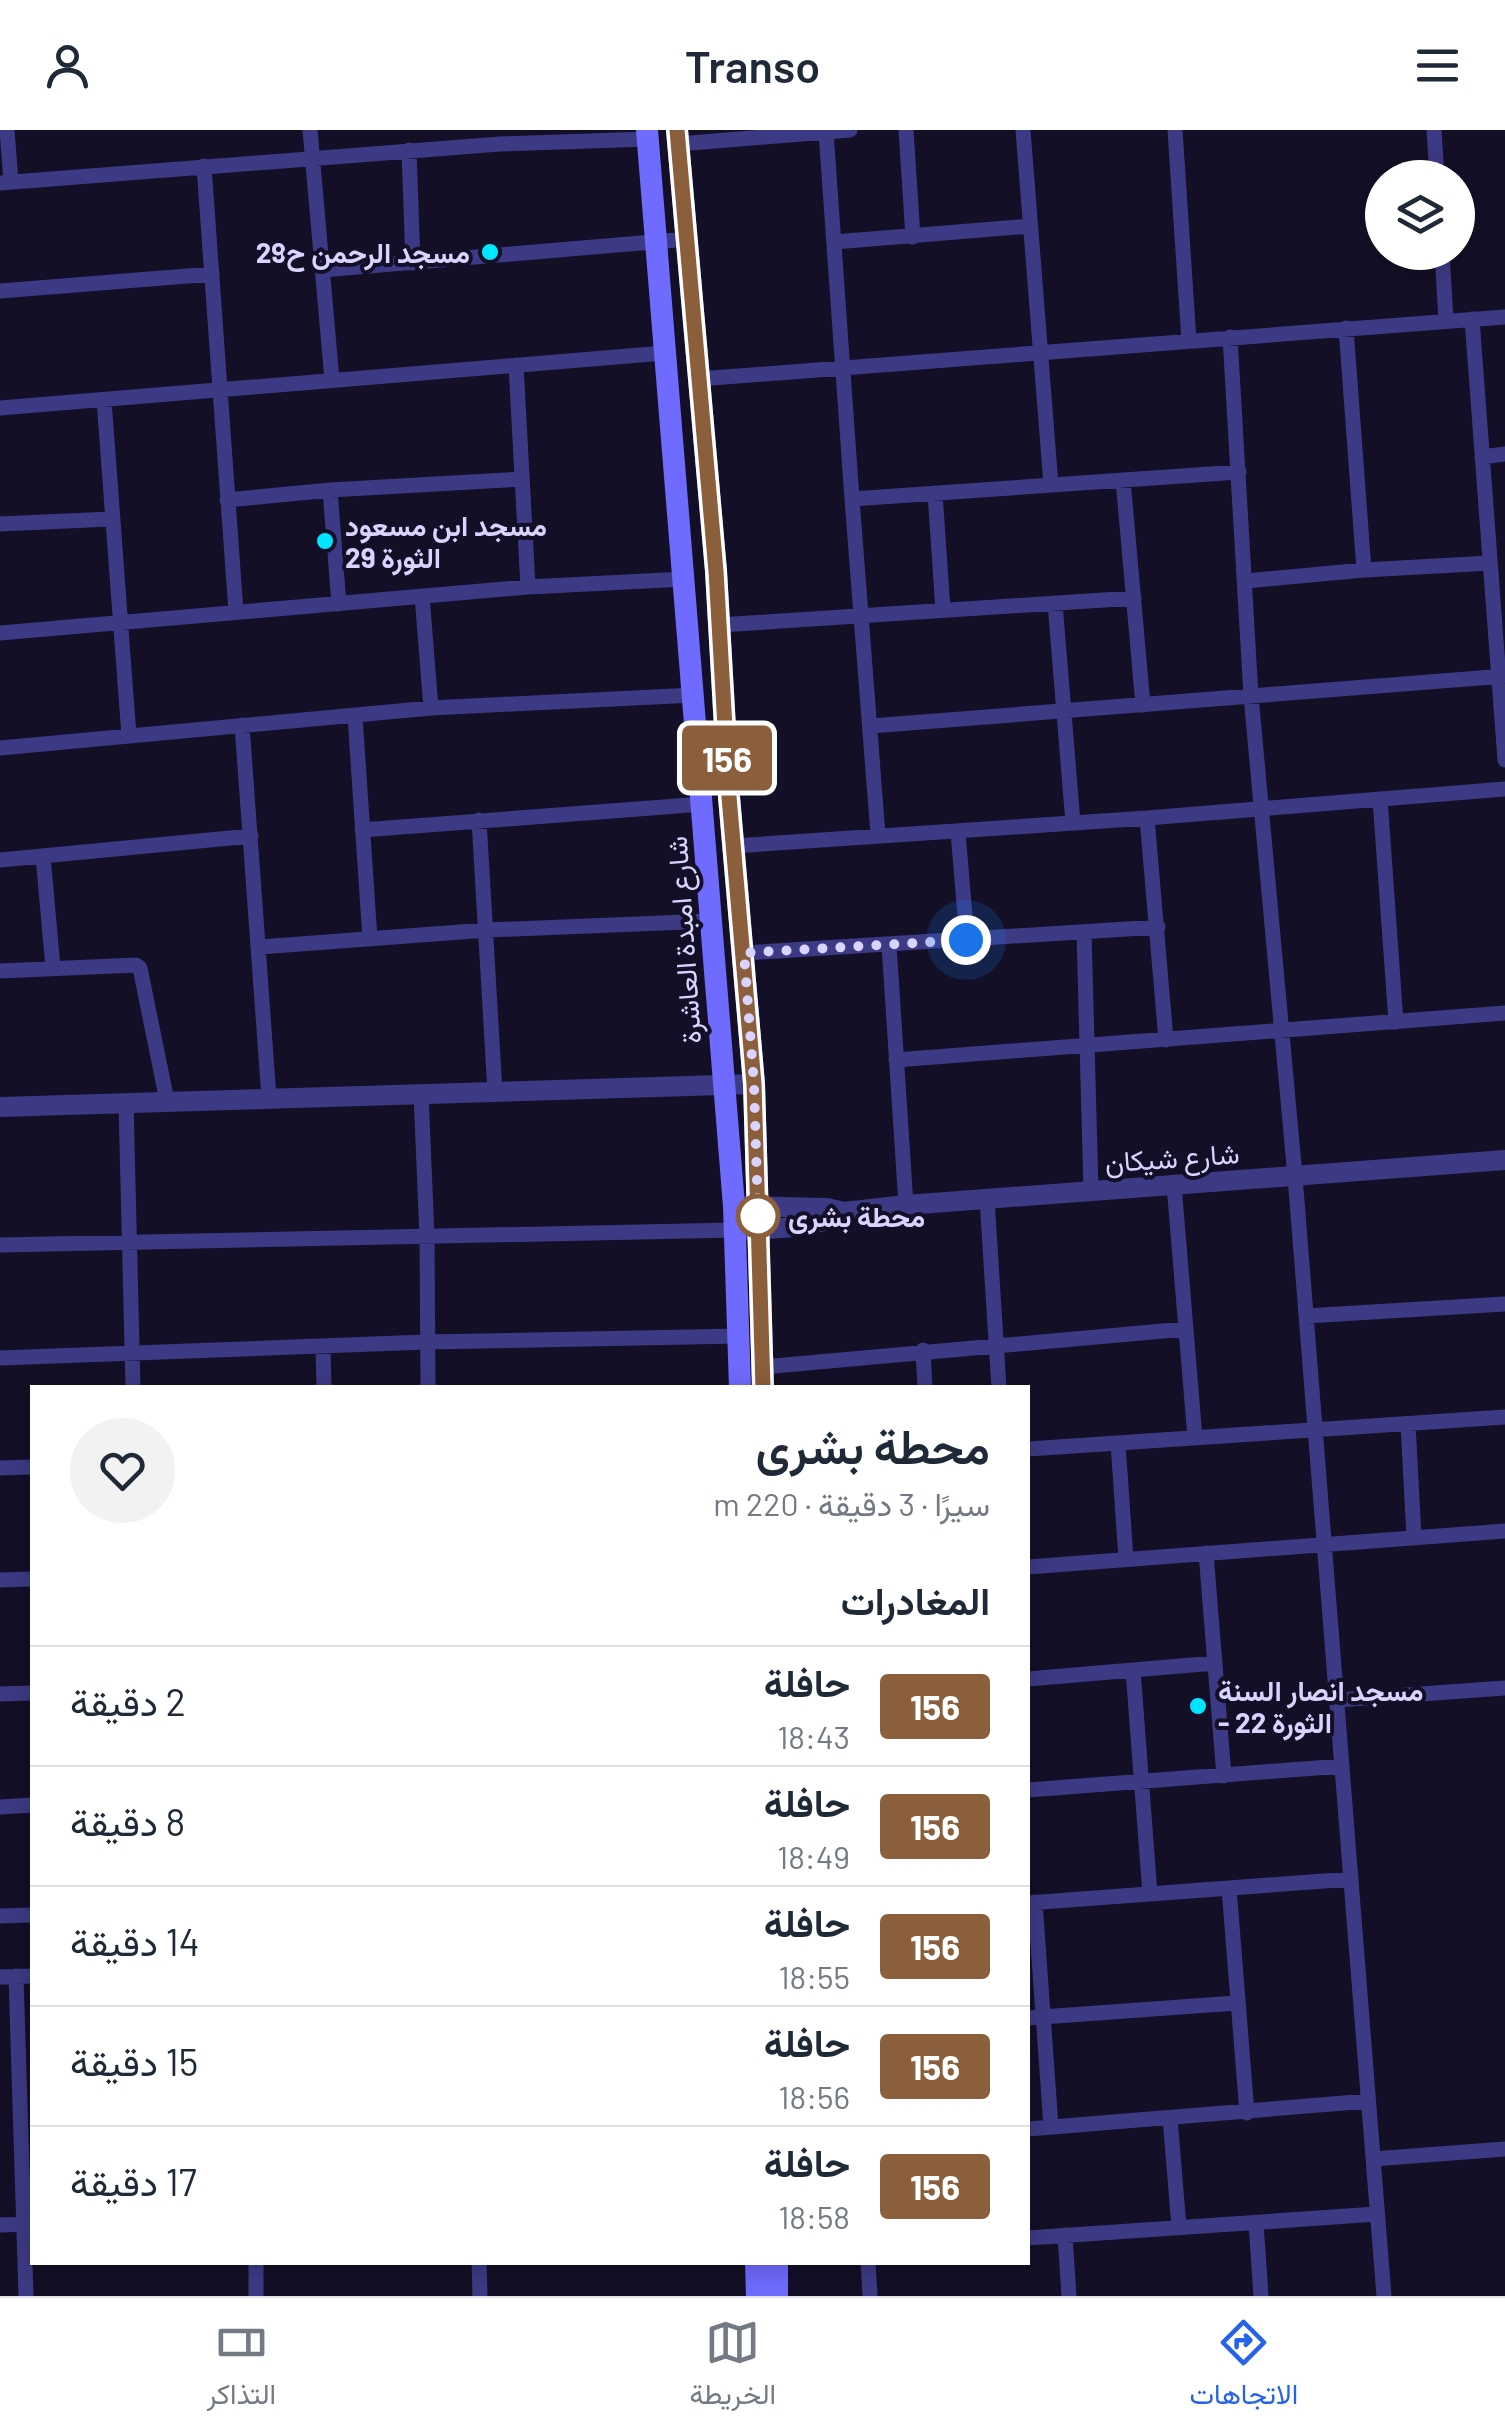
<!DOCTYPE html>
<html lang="ar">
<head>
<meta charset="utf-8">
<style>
  :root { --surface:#fff; --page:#f2f2f3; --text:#1f2937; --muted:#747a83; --line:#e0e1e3; --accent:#2563eb }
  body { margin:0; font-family:Barlow,Vazirmatn,sans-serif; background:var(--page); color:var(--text); direction:rtl; height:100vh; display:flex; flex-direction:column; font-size:38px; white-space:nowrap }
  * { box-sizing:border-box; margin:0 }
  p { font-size:32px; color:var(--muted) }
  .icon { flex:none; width:55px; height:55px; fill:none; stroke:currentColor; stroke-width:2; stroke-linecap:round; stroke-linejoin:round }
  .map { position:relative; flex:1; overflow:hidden; direction:ltr }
  .sheet { position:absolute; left:30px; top:1255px; width:1000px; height:880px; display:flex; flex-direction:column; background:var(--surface); border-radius:0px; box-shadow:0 5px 25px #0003; direction:rtl }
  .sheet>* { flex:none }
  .badge { padding:0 20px; border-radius:8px; font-size:35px; line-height:65px }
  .controls { position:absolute; left:1365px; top:30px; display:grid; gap:20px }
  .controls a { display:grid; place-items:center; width:110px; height:110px; border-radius:50%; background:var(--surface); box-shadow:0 5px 25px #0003; font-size:50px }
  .you { position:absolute; width:50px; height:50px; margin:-25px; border:8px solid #fff; border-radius:50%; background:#1a73e8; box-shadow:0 0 0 15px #1a73e833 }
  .map>.badge { position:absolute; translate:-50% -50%; box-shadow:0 0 0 5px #fff }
  h2 { padding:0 40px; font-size:38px; line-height:90px }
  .round { display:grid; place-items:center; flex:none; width:105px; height:105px; border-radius:52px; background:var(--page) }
  .summary { display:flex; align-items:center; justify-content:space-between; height:170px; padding:0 40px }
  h1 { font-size:48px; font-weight:600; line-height:75px }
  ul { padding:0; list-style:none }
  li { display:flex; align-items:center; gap:30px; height:120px; padding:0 40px; border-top:2px solid var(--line) }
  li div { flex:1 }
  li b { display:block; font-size:38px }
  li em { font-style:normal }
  li .badge { min-width:110px; font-weight:700; text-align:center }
  header { display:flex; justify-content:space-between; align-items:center; height:130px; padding:0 40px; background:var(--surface); font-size:45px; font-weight:600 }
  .dock { display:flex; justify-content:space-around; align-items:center; height:140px; border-top:2px solid var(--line); background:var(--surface); font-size:28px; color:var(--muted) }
  .dock a { display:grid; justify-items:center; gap:5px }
  .dock .active { color:var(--accent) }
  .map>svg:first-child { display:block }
</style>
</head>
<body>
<header><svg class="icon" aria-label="menu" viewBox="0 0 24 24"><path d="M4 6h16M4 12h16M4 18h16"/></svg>Transo<svg class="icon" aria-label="person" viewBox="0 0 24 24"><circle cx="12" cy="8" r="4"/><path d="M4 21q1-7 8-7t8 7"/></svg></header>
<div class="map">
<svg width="1505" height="2166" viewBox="0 0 1505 2166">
  <rect width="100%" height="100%" fill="#130f26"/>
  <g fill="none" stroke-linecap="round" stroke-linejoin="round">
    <path stroke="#3d3a85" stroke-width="15" d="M7,0L11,52
      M310,0L332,250
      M906,0L913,107
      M1023,0L1051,355
      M1175,0L1189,211
      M1434,0L1437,48
      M826,2L852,369L1239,342
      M678,14L850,0
      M409,20L413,133
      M204,36L236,482
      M0,53L500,14L648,9
      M834,112L1030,96
      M1442,122L1446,191
      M322,140L688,109
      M0,161L212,144
      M1472,189L1505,630
      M1346,198L1364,440
      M1230,207L1251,566L1295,1046L1384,2166
      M516,235L528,457
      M699,249L1505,187
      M104,270L129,606
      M0,278L664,223
      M1482,327L1505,324
      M1123,350L1143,575
      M330,360L339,474
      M935,363L943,480
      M852,369L878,705
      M227,370L330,360L522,349
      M0,394L111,389
      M1246,451L1364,440L1490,433
      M422,466L431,578
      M1055,473L1073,693
      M720,495L1134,468
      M0,503L528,457L685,449
      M355,586L370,809
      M242,595L269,968
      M871,596L1505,546
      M0,618L431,578L694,565
      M1380,669L1396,892
      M1147,688L1166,910
      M479,690L495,962
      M362,700L703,674
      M958,702L967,810
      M734,716L1147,688L1505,659
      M43,726L53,838
      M0,730L251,706
      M1084,802L1091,1061
      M889,815L906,1075
      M260,817L487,800L711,791
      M744,823L1158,797
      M0,841L136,835L140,838L167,971
      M896,930L1505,883
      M421,964L427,1107L428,1258
      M126,972L133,1258
      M1174,1055L1195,1308
      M987,1069L999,1258
      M0,1115L735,1100
      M1306,1186L1505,1174
      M323,1217L324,1258
      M923,1220L925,1258
      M0,1228L426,1212L740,1206
      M763,1237L1185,1199
      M1408,1294L1414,1407
      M1118,1313L1126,1429
      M1028,1319L1505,1287
      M0,1338L32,1337
      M1206,1423L1224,1646
      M1028,1437L1505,1401
      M0,1450L32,1449
      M1133,1540L1150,1764
      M1028,1549L1215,1533
      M0,1564L32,1563
      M1337,1570L1505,1558
      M1028,1660L1342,1636
      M0,1677L32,1675
      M1229,1758L1247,1983
      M1035,1772L1051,1997
      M1028,1773L1351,1749
      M0,1786L32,1785
      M16,1846L26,2166
      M0,1847L32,1846
      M1028,1888L1236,1873
      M1170,1988L1179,2097
      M1028,1999L1368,1971
      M1373,2029L1505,2019
      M1256,2093L1261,2166
      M0,2095L31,2094
      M1065,2105L1069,2166
      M1028,2108L1377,2084
      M256,2132V2166
      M479,2132L480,2166
      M868,2132L870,2166"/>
    <path stroke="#3d3a85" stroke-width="20" d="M0,977L754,954
      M745,1076L827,1078L844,1082L906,1075L1505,1030
      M735,1100C771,1098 811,1101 844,1082"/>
    <path stroke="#6f6bff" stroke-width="22" d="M647,0L734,1076L740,1258
      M677,0L716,441L729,667L754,954L763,1258
      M756,2132L757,2166
      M777,2132V2166"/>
  </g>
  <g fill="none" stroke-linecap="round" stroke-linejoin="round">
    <g stroke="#fff" stroke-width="22">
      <path id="line" d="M677,0L716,441L729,667L754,954L763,1258"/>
    </g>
    <use href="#line" stroke="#8b5e3c" stroke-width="15"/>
    <path stroke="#d9d4ff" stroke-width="10" stroke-dasharray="0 18" d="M758,1086L754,954L744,823L966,810"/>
  </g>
  <g fill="#00e5ff" stroke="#130f26" stroke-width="4">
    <circle cx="490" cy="122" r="10"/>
    <circle cx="325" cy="411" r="10"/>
    <circle cx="1198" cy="1576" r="10"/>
  </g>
  <circle fill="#fff" stroke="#8b5e3c" stroke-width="5" cx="758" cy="1086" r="20"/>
  <g text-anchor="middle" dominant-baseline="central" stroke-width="8" stroke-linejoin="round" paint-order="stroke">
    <g font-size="28" font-weight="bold" fill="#d9d4ff" stroke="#130f26" text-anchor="start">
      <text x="470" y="122" text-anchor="end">مسجد الرحمن ح29</text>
      <text x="345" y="395">مسجد ابن مسعود<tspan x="345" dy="32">الثورة 29</tspan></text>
      <text x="1218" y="1560">مسجد انصار السنة<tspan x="1218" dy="32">- الثورة 22</tspan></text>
    </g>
    <g font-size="28" fill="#d9d4ff" stroke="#130f26">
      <text transform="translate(683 810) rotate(-94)">شارع امبدة العاشرة</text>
      <text transform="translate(1172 1027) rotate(-4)">شارع شيكان</text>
    </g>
    <g font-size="28" font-weight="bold" fill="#d9d4ff" stroke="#130f26" text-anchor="start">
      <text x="788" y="1086">محطة بشرى</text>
    </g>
  </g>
</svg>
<div class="controls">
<a><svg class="icon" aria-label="layers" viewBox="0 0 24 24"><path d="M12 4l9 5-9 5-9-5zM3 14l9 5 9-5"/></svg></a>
</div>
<div class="you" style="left:966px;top:810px"></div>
<b class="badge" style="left:727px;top:628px;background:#8b5e3c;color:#fff">156</b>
<section class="sheet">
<div class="summary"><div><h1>محطة بشرى</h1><p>سيرًا · 3 دقيقة · 220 m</p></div><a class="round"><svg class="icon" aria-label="heart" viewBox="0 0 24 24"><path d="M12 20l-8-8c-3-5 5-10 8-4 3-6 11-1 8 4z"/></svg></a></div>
<h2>المغادرات</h2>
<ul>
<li><span class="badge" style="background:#8b5e3c;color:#fff">156</span><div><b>حافلة</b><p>18:43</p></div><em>2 دقيقة</em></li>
<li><span class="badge" style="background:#8b5e3c;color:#fff">156</span><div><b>حافلة</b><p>18:49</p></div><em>8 دقيقة</em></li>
<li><span class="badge" style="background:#8b5e3c;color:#fff">156</span><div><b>حافلة</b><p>18:55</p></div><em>14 دقيقة</em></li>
<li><span class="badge" style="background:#8b5e3c;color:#fff">156</span><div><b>حافلة</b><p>18:56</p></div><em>15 دقيقة</em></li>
<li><span class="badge" style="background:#8b5e3c;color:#fff">156</span><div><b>حافلة</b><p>18:58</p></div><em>17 دقيقة</em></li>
</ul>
</section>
</div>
<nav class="dock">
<a class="active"><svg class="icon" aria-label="directions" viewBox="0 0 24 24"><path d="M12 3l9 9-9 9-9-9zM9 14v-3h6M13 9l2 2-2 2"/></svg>الاتجاهات</a>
<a><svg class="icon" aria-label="map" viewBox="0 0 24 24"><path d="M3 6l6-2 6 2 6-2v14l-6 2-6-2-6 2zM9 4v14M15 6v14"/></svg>الخريطة</a>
<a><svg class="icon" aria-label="tickets" viewBox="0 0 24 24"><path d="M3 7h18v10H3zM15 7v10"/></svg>التذاكر</a>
</nav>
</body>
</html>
